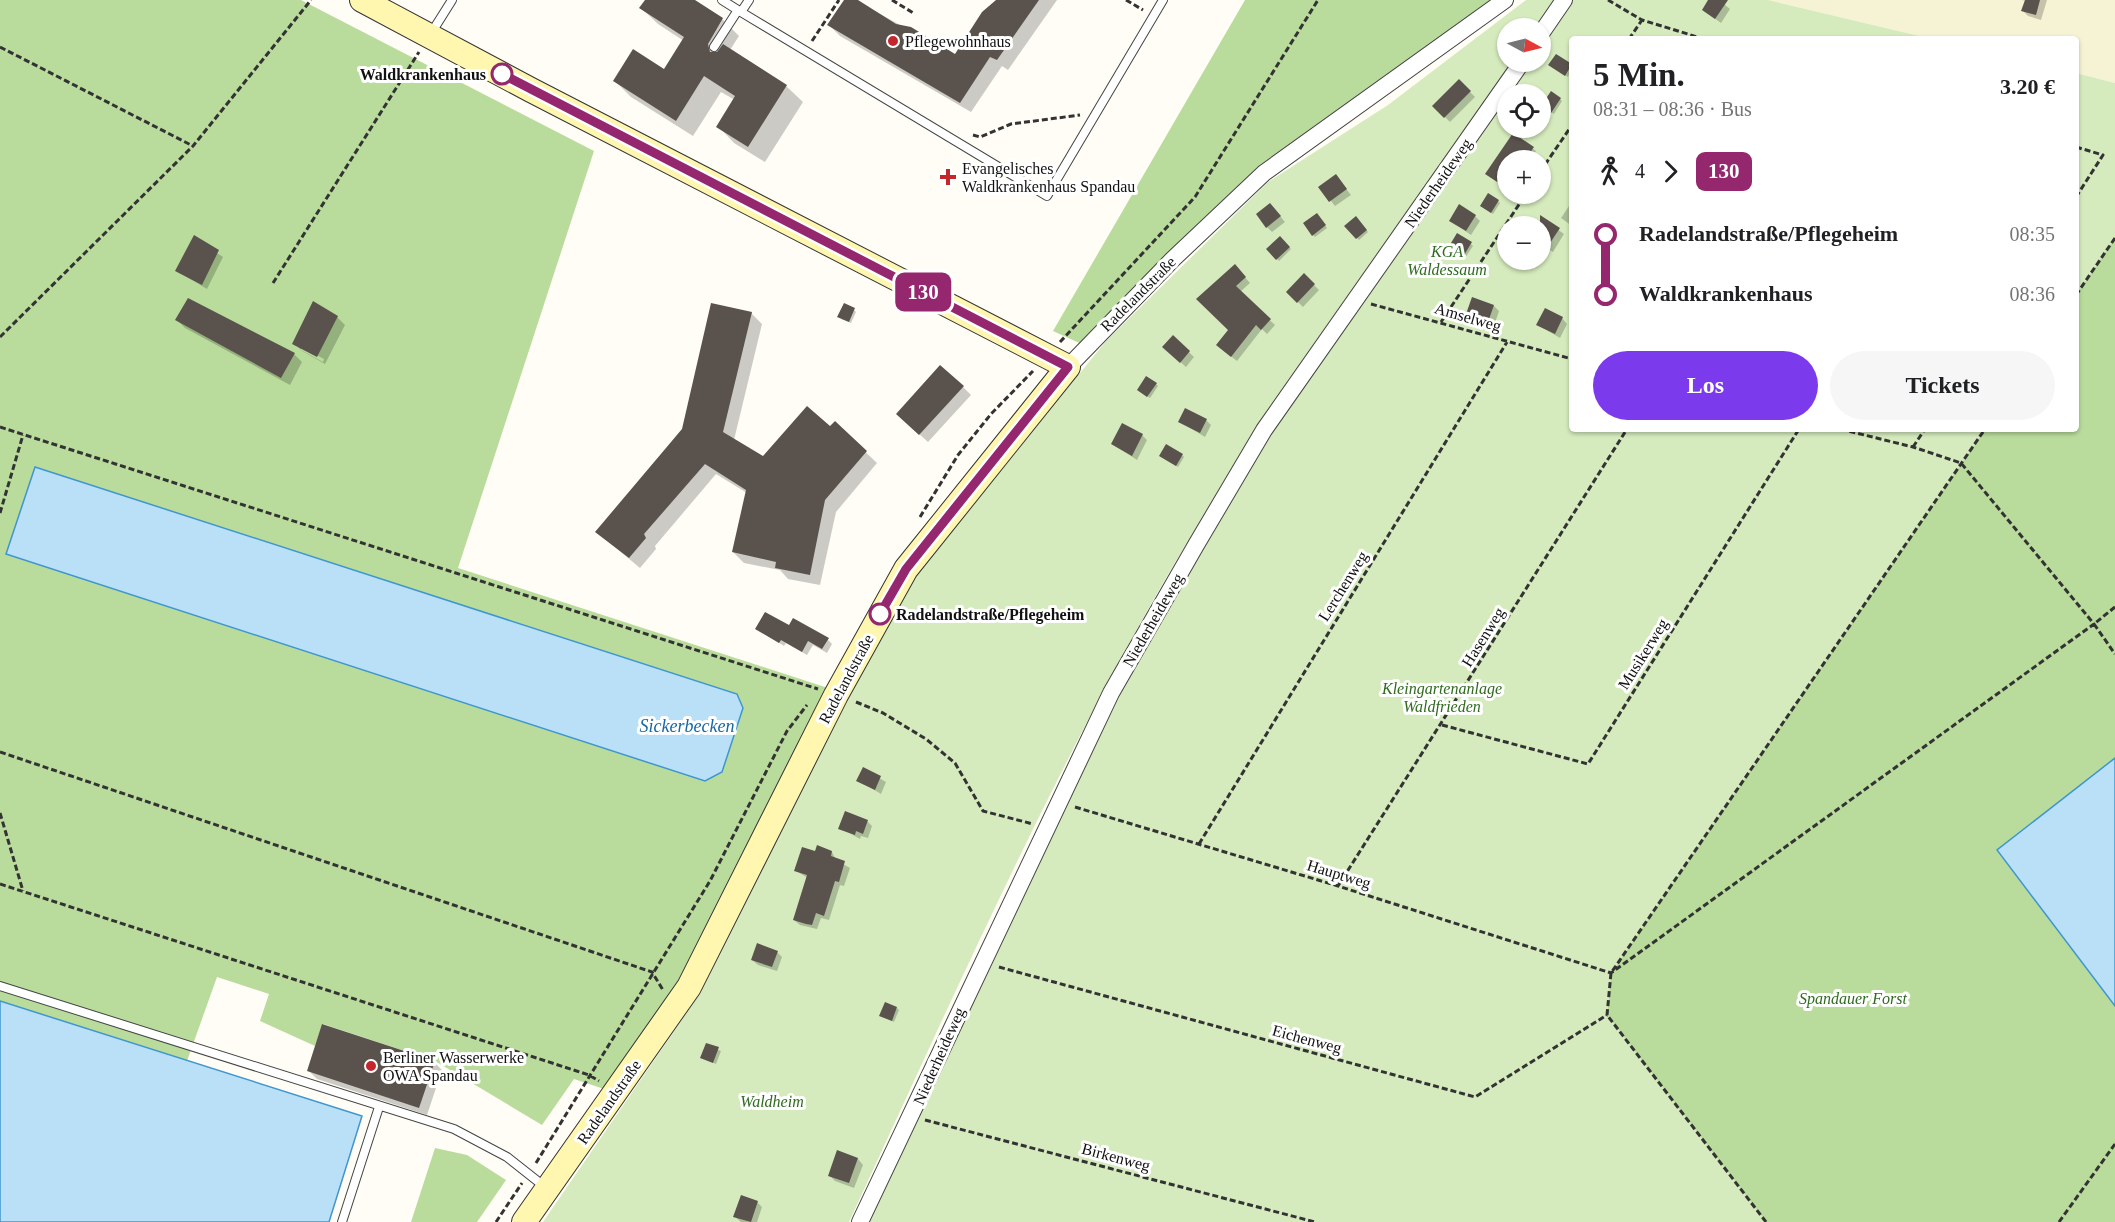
<!DOCTYPE html>
<html lang="de">
<head>
<meta charset="utf-8">
<style>
  :root { --surface:#fff; --page:#f6f6f6; --text:#202124; --muted:#757577; --accent:#7c3aed }
  body { margin:0; font-family:Georgia,serif; background:var(--page); color:var(--text); height:100vh; display:flex; flex-direction:column; font-size:22px; white-space:nowrap }
  * { box-sizing:border-box; margin:0 }
  p { font-size:20px; color:var(--muted) }
  .icon { flex:none; width:33px; height:33px; fill:none; stroke:currentColor; stroke-width:2; stroke-linecap:round; stroke-linejoin:round }
  .map { position:relative; flex:1; overflow:hidden }
  .sheet { position:absolute; left:1569px; top:36px; width:510px; height:396px; display:flex; flex-direction:column; background:var(--surface); border-radius:6px; box-shadow:0 2px 4px #0004 }
  .sheet>* { flex:none }
  .badge { padding:0 12px; border-radius:9px; font-size:21px; line-height:39px }
  .needle { width:39px; rotate:97deg }
  .buttons { position:absolute; left:1497px; top:18px; display:grid; gap:12px }
  .buttons a { display:grid; place-items:center; width:54px; height:54px; border-radius:50%; background:var(--surface); box-shadow:0 2px 4px #0004; font-size:30px }
  .map>.badge { position:absolute; translate:-50% -50%; box-shadow:0 0 0 3px #fff }
  .legs { display:flex; align-items:center; gap:9px; height:66px; padding:0 24px; font-size:20px }
  .legs p { margin-inline-start:auto }
  .headline { display:flex; align-items:center; justify-content:space-between; height:102px; padding:0 24px }
  h1 { font-size:33px; font-weight:600; line-height:45px }
  .action { display:flex; gap:12px; margin-top:auto; padding:12px 24px }
  .action a { flex:1; height:69px; border-radius:36px; background:var(--accent); color:#fff; font-size:24px; font-weight:600; line-height:69px; text-align:center }
  .action a+a { background:var(--page); color:var(--text) }
  ul { padding:0 24px; list-style:none }
  li { display:flex; align-items:center; gap:21px; height:60px; font-size:22px }
  li i { display:grid; place-items:center; width:9px; height:100%; margin:0 8px; background:currentColor }
  li i::after { content:''; width:15px; height:15px; margin:-8px; border:4px solid; border-radius:50%; background:var(--surface) }
  li p { margin-inline-start:auto }
  li:first-child i { background:linear-gradient(#0000 50%,currentColor 0) }
  li:last-child i { background:linear-gradient(currentColor 50%,#0000 0) }
  .map>svg:first-child { display:block }
</style>
</head>
<body>
<div class="map">
<svg width="2115" height="1222" viewBox="0 0 2115 1222">
  <rect width="100%" height="100%" fill="#fffdf5"/>
  <path fill="#f6f3d4" d="M1768,0H2115V83L2076,73V39H1932Z"/>
  <path fill="#d5ebbd" fill-rule="evenodd" d="M1526,0H1768L1932,39H1572V429H1985L1611,973L1607,1015L1766,1222H868L1188,545L1186,544C1057,761 955,993 849,1222H543L699,995L832,728L908,585L1106,341L1268,182L1388,105ZM1508,28H1540V62H1508ZM1508,94H1540V128H1508ZM1508,160H1540V194H1508ZM1508,226H1540V260H1508Z
    M2076,73L2115,83V238L2076,295Z"/>
  <path fill="#b9dc9c" d="M0,0H301L594,151L458,568L831,689L684,984L610,1091L574,1079L542,1125L435,1061L323,1024L315,1046L260,1021L269,994L217,977L187,1061L0,1001Z
    M1245,0H1505L1264,173L1086,346L1053,331Z
    M2115,238V758L1997,850L2115,1006V1222H1766L1607,1015L1611,973L1985,429H2076V295Z
    M435,1148L467,1155L506,1180L477,1222H411Z"/>
  <path fill="#b9e0f7" stroke="#3f96cf" stroke-width="1.5" d="M35,467L737,694L743,708L722,772L705,781L6,554Z
    M2115,758V1006L1997,850Z
    M0,1001L362,1116L329,1222H0Z"/>
  <path fill="#0003" fill-rule="evenodd" d="M646,0H692L722,19L739,36L730,50L786,86L803,102L765,162L734,143L718,126L735,100L721,92L693,136L631,97L614,80L665,71L684,41L658,24L641,8Z
    M846,0H855L956,56L998,0H1057L1008,70L1002,66L971,112L840,36L829,25Z
    M1710,0H1719L1730,9L1721,23L1703,10Z
    M2022,0H2047L2041,20L2028,16L2023,11L2026,1Z
    M1556,56L1572,66L1568,77L1552,67Z
    M1459,81L1475,97L1450,122L1434,106Z
    M1560,99L1562,101L1554,114L1545,108Z
    M1514,135L1536,151L1530,160H1508V189L1490,177Z
    M1336,176L1351,195L1335,206L1320,187Z
    M1498,201L1500,203L1493,214L1484,208Z
    M1569,206L1572,208V226L1561,218Z
    M1275,210L1285,222L1272,232L1267,227Z
    M1475,216L1480,221L1471,235L1451,221Z
    M1319,217L1327,228L1315,237L1313,235Z
    M1356,218L1368,232L1359,240L1346,226Z
    M1542,218L1564,234L1553,252L1540,244V226H1536Z
    M194,238L223,257L207,289L177,271Z
    M1280,238L1291,249L1279,261L1268,249Z
    M1471,244L1473,246L1465,258L1452,250Z
    M1235,266L1250,283L1240,292L1275,325L1267,334L1262,329L1237,361L1223,350L1230,330Z
    M1304,275L1319,290L1303,307L1288,292Z
    M1473,299L1494,306L1499,311L1494,326L1473,319L1468,314Z
    M854,310L856,312L851,323L841,319Z
    M751,313L762,324L734,440L763,458L831,428L835,423L877,463L836,512L820,585L788,579L780,570L744,563L733,552L747,493L716,474L655,546L656,549L640,568L597,532L683,430Z
    M337,317L345,325L325,364L302,351L294,343ZM301,347L324,359L323,362L301,350Z
    M1562,318L1567,324L1560,338L1538,325Z
    M177,320L294,354L302,362L290,385L185,328Z
    M1173,337L1194,357L1186,367L1164,347Z
    M1156,384L1158,386L1150,398L1141,392Z
    M963,387L971,395L928,442L906,422Z
    M1206,420L1211,425L1205,437L1180,422Z
    M1142,435L1147,440L1137,460L1112,444Z
    M1182,455L1184,457L1178,467L1163,458Z
    M789,627L828,640L832,644L827,653L813,645L807,655L786,643L784,646L757,629Z
    M864,769L886,782L881,794L858,780Z
    M867,821L872,826L868,838L861,836L860,839L840,828Z
    M832,852L836,860L850,868L844,886L840,885L829,920L821,918L817,929L800,925L794,920L808,878L796,871L816,853Z
    M777,952L782,957L777,971L758,965L752,960Z
    M897,1008L899,1010L894,1022L881,1016Z
    M707,1045L721,1051L716,1064L702,1058Z
    M434,1062L442,1070L427,1115L317,1079L309,1071Z
    M838,1152L858,1159L863,1165L854,1188L835,1181L830,1176Z
    M757,1202L762,1207L757,1222H741L735,1217Z"/>
  <path fill="#5a524d" d="M645,0H695L723,18L708,44L710,52H717L723,44L787,85L748,147L716,127L735,96L704,76L676,121L613,81L633,49L664,69L684,37L639,8Z
    M844,0H858L896,24L911,27L955,54L982,12L996,0H1039L997,60L990,57L960,103L827,25Z
    M1708,0H1728L1715,19L1702,10Z
    M2025,0H2040L2036,15L2021,11Z
    M1556,54L1572,64L1565,76L1548,65Z
    M1459,79L1471,91L1444,118L1432,106Z
    M1551,91L1561,98L1551,113L1541,106Z
    M1513,133L1534,147L1525,160H1508V189L1485,174Z
    M1336,174L1347,189L1329,202L1318,187Z
    M1488,193L1499,200L1491,213L1480,206Z
    M1270,203L1281,216L1266,228L1256,214Z
    M1459,204L1476,215L1466,231L1449,221Z
    M1317,213L1326,225L1312,236L1303,223Z
    M1540,215L1560,228L1540,258Z
    M1356,216L1367,230L1356,239L1344,226Z
    M1457,233L1472,242L1463,257L1448,248Z
    M194,235L219,250L202,285L175,271Z
    M1280,236L1290,247L1276,260L1266,249Z
    M1235,264L1246,277L1236,286L1271,319L1261,330L1256,325L1231,357L1216,345L1228,330L1196,299Z
    M1304,273L1315,284L1297,303L1286,292Z
    M1472,297L1494,305L1488,322L1466,314Z
    M188,298L295,353L281,378L175,320Z
    M313,301L338,316L317,357L292,344Z
    M711,303L752,312L723,432L763,456L807,406L830,426L835,421L867,451L825,500L810,575L775,568L776,562L732,552L746,490L705,464L644,534L646,538L629,558L595,532L682,429Z
    M844,303L855,308L849,322L837,317Z
    M1545,308L1563,317L1555,334L1536,325Z
    M1173,335L1190,351L1180,363L1162,347Z
    M940,365L964,386L919,435L896,414Z
    M1146,376L1157,383L1147,397L1137,390Z
    M1185,408L1207,419L1200,433L1178,422Z
    M1122,423L1143,434L1132,456L1111,444Z
    M1166,444L1183,454L1176,466L1159,456Z
    M765,612L789,625L793,618L829,638L822,649L808,641L802,652L781,640L779,643L755,629Z
    M863,767L881,776L875,790L856,781Z
    M845,811L868,820L863,834L856,831L855,835L838,829Z
    M817,845L832,851L831,856L845,861L839,882L835,881L824,916L816,913L812,925L806,924L793,920L807,875L794,871L802,847L815,851Z
    M757,943L778,951L772,967L751,960Z
    M885,1002L897,1007L892,1021L879,1016Z
    M322,1024L435,1061L419,1108L307,1071Z
    M706,1043L719,1047L713,1063L700,1058Z
    M837,1150L858,1158L849,1183L828,1176Z
    M741,1195L758,1201L751,1222L733,1217Z"/>
  <g fill="none" stroke-linecap="round" stroke-linejoin="round">
    <g stroke="#444" stroke-width="10">
      <path id="lane" d="M722,0L741,12L749,0
        M741,12L1047,196L1163,0
        M430,35L452,0
        M714,47L738,10
        M0,986L454,1129L507,1157L545,1187
        M342,1222L379,1107"/>
    </g>
    <g stroke="#444" stroke-width="18">
      <path id="street" d="M1540,35L1564,0
        M1068,367L1173,259L1264,173L1505,0
        M860,1222L1111,693L1196,545L1264,430L1522,62"/>
    </g>
    <g stroke="#333" stroke-width="26">
      <path id="secondary" d="M362,0L531,90L1068,367L906,569L836,695L689,987L524,1222"/>
    </g>
    <path stroke="#333" stroke-width="3" stroke-dasharray="6 3" stroke-linecap="butt" d="M892,0L915,14
      M1126,0L1143,10
      M1608,0L1642,20L1704,39
      M1629,39L1642,20
      M812,41L839,0
      M0,47L193,146
      M973,135L980,137L1011,124L1080,115
      M2076,147L2103,155L2076,197
      M1540,172L1572,125
      M273,283L419,52
      M2076,295L2115,238
      M1371,304L1572,359
      M1441,322L1526,194
      M0,337L193,146L311,0
      M1060,342L1195,197L1318,0
      M0,427L818,689
      M1913,447L1925,429
      M0,513L23,435
      M920,517L958,455L991,414L1033,371
      M2115,607L2094,624L2115,654
      M856,702L883,713L926,739L955,763L983,811L1033,824
      M1442,725L1588,764L1799,429
      M0,752L652,972L663,990
      M1075,807L1338,886L1611,973L2094,624L1961,463L1913,447L1840,429
      M0,813L23,891
      M1199,844L1507,342
      M0,884L589,1075L599,1081
      M1338,886L1627,429
      M999,967L1475,1097L1607,1015
      M925,1120L1315,1222
      M536,1163L710,881L787,731L807,705
      M496,1222L522,1183
      M1766,1222L1607,1015L1611,973L1985,429
      M2059,1222L2115,1144"/>
    <use href="#lane" stroke="#fff" stroke-width="8"/>
    <use href="#street" stroke="#fff" stroke-width="16"/>
    <use href="#secondary" stroke="#fff6b0" stroke-width="24"/>
  </g>
  <g fill="none" stroke-linecap="round" stroke-linejoin="round">
    <g stroke="#fff" stroke-width="14">
      <path id="line-1" d="M502,74L1068,367L906,569L880,614"/>
    </g>
    <use href="#line-1" stroke="#95276e" stroke-width="9"/>
  </g>
  <g fill="#c4262e" stroke="#fff" stroke-width="2">
    <circle cx="893" cy="41" r="6"/>
    <path d="M945 168h6v6h6v6h-6v6h-6v-6h-6v-6h6z"/>
    <circle cx="371" cy="1066" r="6"/>
  </g>
  <g fill="#fff" stroke="#95276e" stroke-width="3">
    <circle cx="502" cy="74" r="10"/>
    <circle cx="880" cy="614" r="10"/>
  </g>
  <g text-anchor="middle" dominant-baseline="central" stroke-width="6" stroke-linejoin="round" paint-order="stroke">
    <g font-size="16" fill="#111" stroke="#fff" text-anchor="start">
      <text x="905" y="41">Pflegewohnhaus</text>
      <text x="962" y="168">Evangelisches<tspan x="962" dy="18">Waldkrankenhaus Spandau</tspan></text>
      <text x="383" y="1057">Berliner Wasserwerke<tspan x="383" dy="18">OWA Spandau</tspan></text>
    </g>
    <g font-size="16" font-weight="bold" fill="#111" stroke="#fff" text-anchor="end">
      <text x="486" y="74">Waldkrankenhaus</text>
      <text x="896" y="614" text-anchor="start">Radelandstraße/Pflegeheim</text>
    </g>
    <g font-size="16" fill="#111" stroke="#fff">
      <text transform="translate(1438 183) rotate(-55)">Niederheideweg</text>
      <text transform="translate(1138 294) rotate(-45)">Radelandstraße</text>
      <text transform="translate(1468 317) rotate(16)">Amselweg</text>
      <text transform="translate(1343 586) rotate(-58)">Lerchenweg</text>
      <text transform="translate(1153 620) rotate(-60)">Niederheideweg</text>
      <text transform="translate(1483 637) rotate(-58)">Hasenweg</text>
      <text transform="translate(1643 654) rotate(-58)">Musikerweg</text>
      <text transform="translate(846 679) rotate(-62)">Radelandstraße</text>
      <text transform="translate(1339 874) rotate(17)">Hauptweg</text>
      <text transform="translate(1307 1039) rotate(15)">Eichenweg</text>
      <text transform="translate(939 1056) rotate(-66)">Niederheideweg</text>
      <text transform="translate(609 1102) rotate(-55)">Radelandstraße</text>
      <text transform="translate(1116 1157) rotate(15)">Birkenweg</text>
    </g>
    <g font-size="16" font-style="italic" fill="#2f6b1f" stroke="#fff">
      <text x="1447" y="251">KGA<tspan x="1447" dy="18">Waldessaum</tspan></text>
      <text x="1442" y="688">Kleingartenanlage<tspan x="1442" dy="18">Waldfrieden</tspan></text>
      <text x="1853" y="998">Spandauer Forst</text>
      <text x="772" y="1101">Waldheim</text>
    </g>
    <g font-size="18" font-style="italic" fill="#1768a6" stroke="#fff">
      <text x="687" y="726">Sickerbecken</text>
    </g>
  </g>
</svg>
<div class="buttons">
<a><svg class="needle" viewBox="-14 -14 28 28"><path d="M0-13l5 13h-10z" fill="#e53935"/><path d="M0 13l5-13h-10z" fill="#757577"/></svg></a>
<a><svg class="icon" aria-label="locate" viewBox="0 0 24 24"><circle cx="12" cy="12" r="6"/><path d="M12 2v4M12 18v4M2 12h4M18 12h4"/></svg></a>
<a>+</a>
<a>−</a>
</div>
<b class="badge" style="left:923px;top:292px;background:#95276e;color:#fff">130</b>
<section class="sheet">
<div class="headline"><div><h1>5 Min.</h1><p>08:31 – 08:36 · Bus</p></div><b>3.20 €</b></div>
<div class="legs"><svg class="icon" aria-label="walk" viewBox="0 0 24 24"><circle cx="13" cy="4" r="2"/><path d="M13 8l-2 6 4 7M11 14l-3 7M7 12l3-4h3l4 4"/></svg>4<svg class="icon" aria-label="forward" viewBox="0 0 24 24"><path d="M9 5l7 7-7 7"/></svg><b class="badge" style="background:#95276e;color:#fff">130</b></div>
<ul>
<li><i style="color:#95276e"></i><b>Radelandstraße/Pflegeheim</b><p>08:35</p></li>
<li><i style="color:#95276e"></i><b>Waldkrankenhaus</b><p>08:36</p></li>
</ul>
<div class="action"><a>Los</a><a>Tickets</a></div>
</section>
</div>
</body>
</html>
